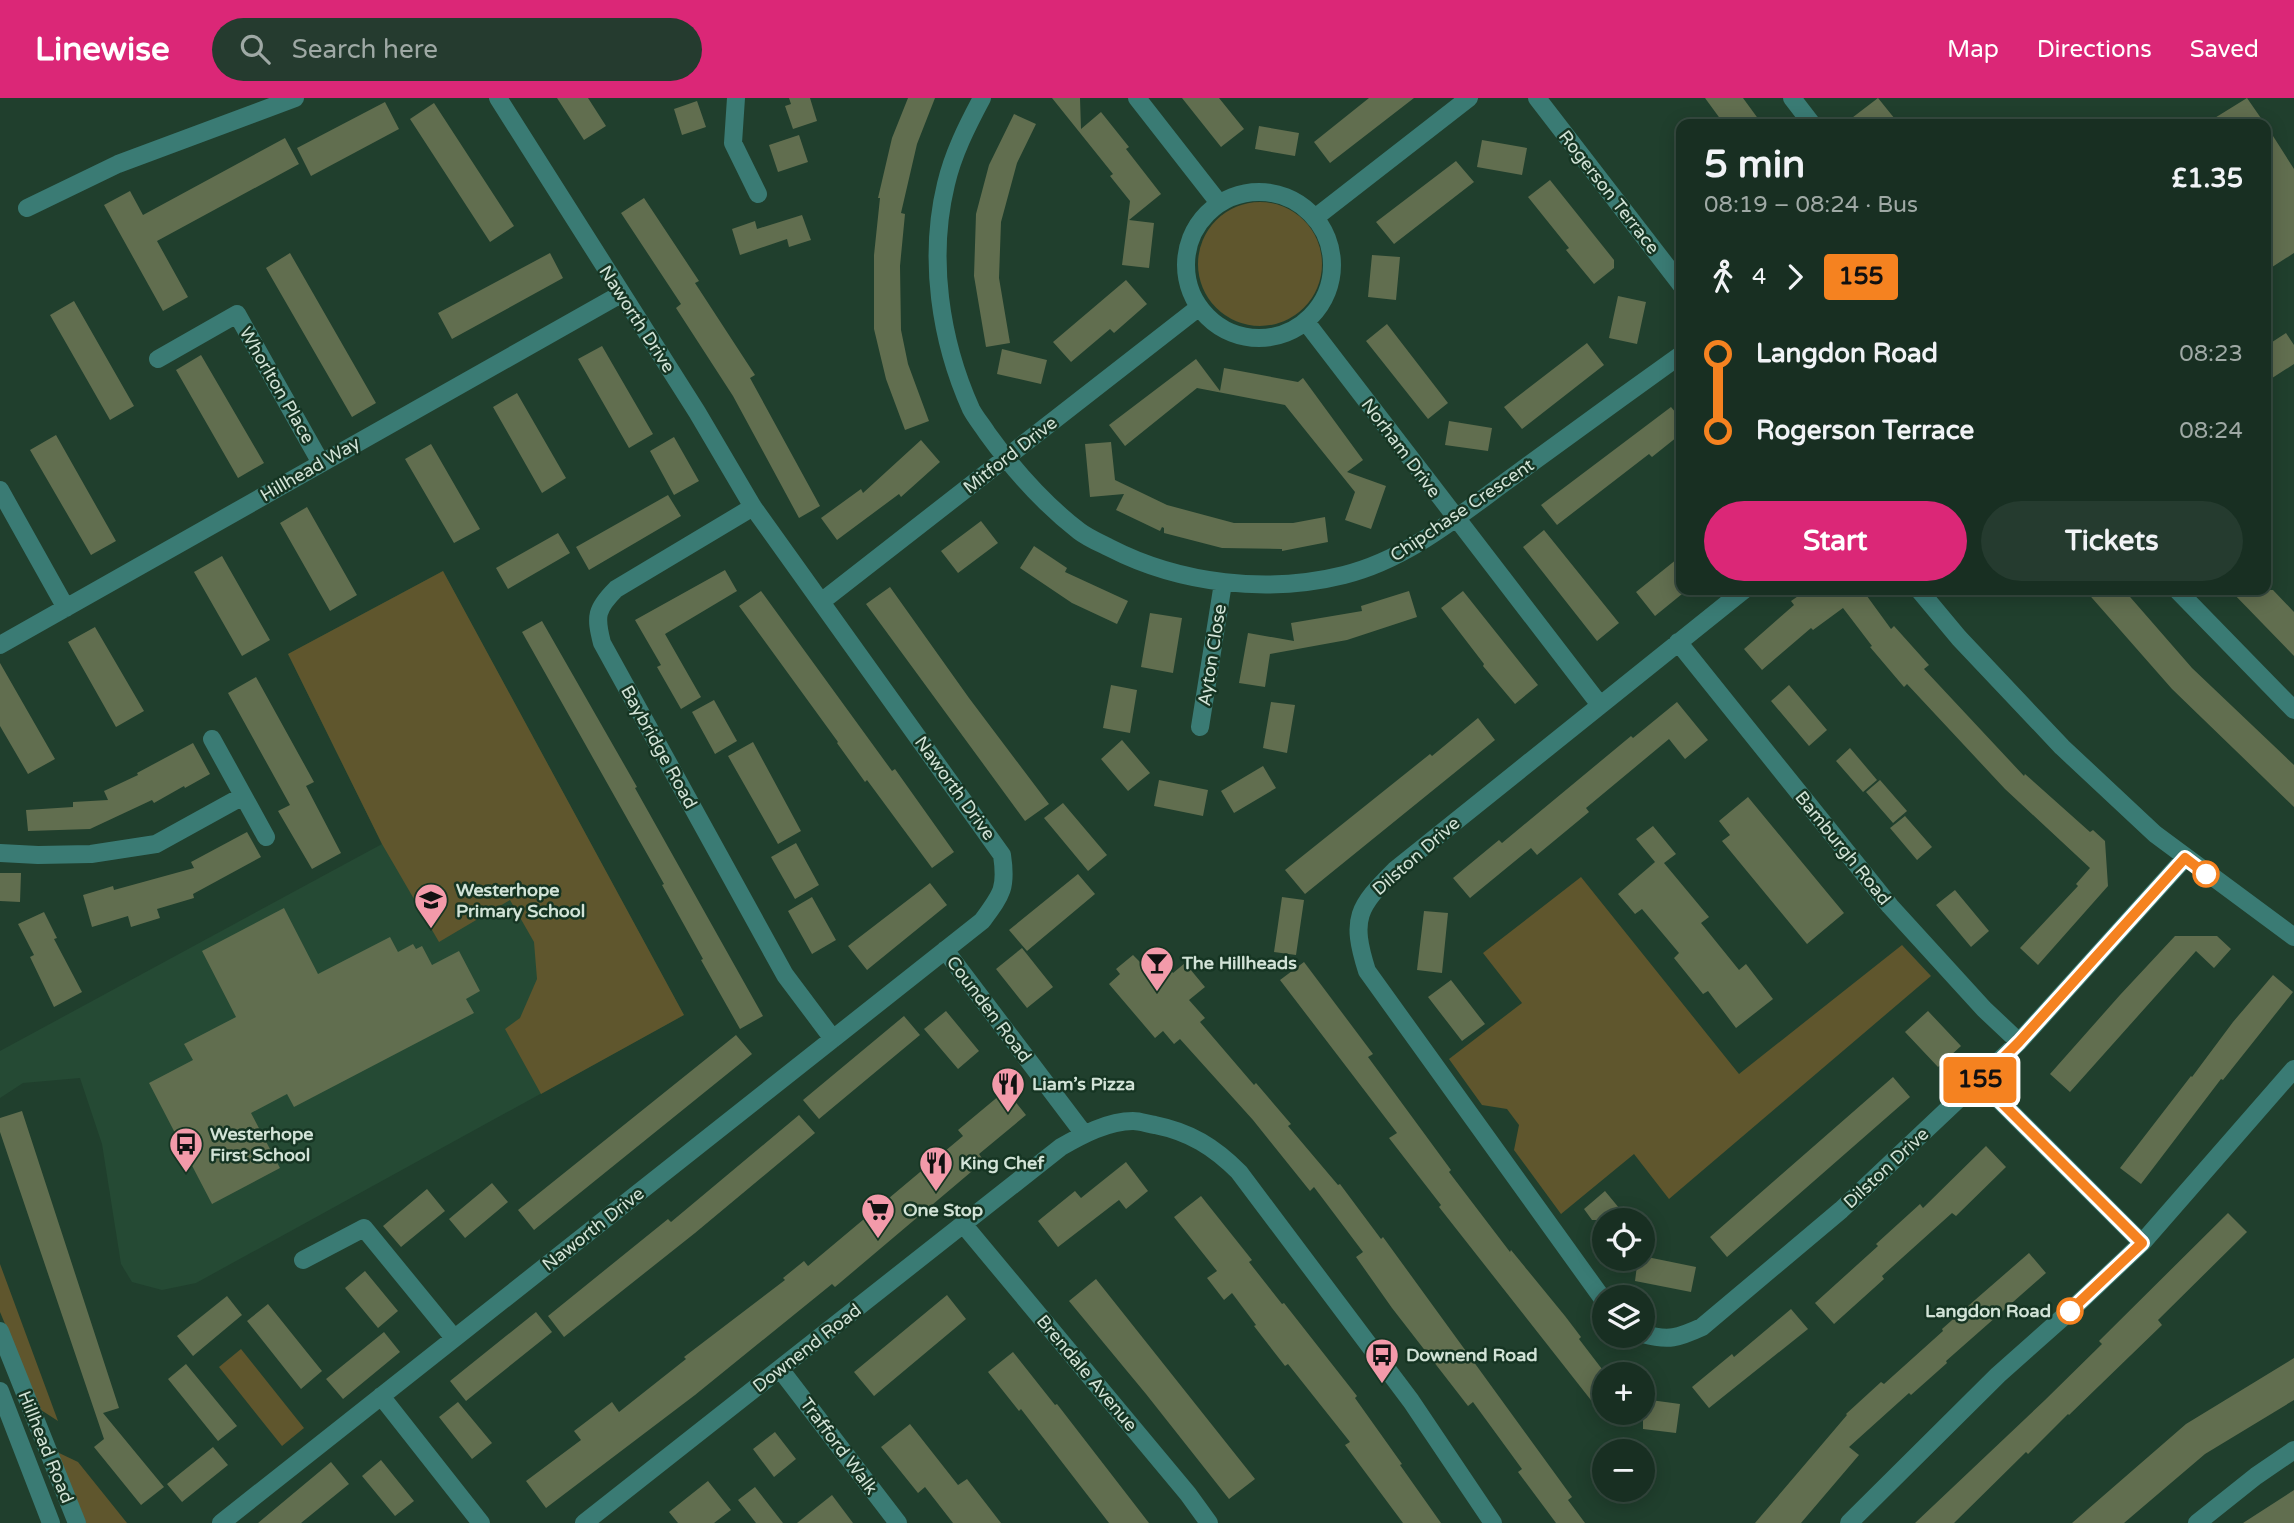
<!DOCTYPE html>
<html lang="en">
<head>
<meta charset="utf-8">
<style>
  :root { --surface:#182f22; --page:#253b2f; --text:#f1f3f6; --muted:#9fa9a5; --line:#364a40; --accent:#db2777 }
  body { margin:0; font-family:"Varela Round",sans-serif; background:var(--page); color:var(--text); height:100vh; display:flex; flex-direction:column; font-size:26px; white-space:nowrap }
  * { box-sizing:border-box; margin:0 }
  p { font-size:23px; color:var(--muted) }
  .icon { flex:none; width:38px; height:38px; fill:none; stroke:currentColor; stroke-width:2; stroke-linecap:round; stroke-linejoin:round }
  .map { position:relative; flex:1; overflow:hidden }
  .side { position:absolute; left:1676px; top:21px; width:595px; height:476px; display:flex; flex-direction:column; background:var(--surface); border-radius:14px; box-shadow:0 4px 18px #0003,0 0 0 2px var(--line) }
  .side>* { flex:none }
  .badge { padding:0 14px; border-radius:5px; font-size:24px; line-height:46px }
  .tools { position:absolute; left:1592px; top:1110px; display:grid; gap:14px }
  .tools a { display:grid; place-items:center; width:63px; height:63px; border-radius:50%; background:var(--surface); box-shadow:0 4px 18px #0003,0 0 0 2px var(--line); font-size:35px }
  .map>.badge { position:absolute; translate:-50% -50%; box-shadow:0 0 0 4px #fff }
  .legs { display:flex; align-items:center; gap:10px; height:77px; padding:0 28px; font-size:23px }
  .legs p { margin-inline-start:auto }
  .overview { display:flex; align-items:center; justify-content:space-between; height:119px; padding:0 28px }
  h1 { font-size:38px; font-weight:700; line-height:52px }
  .button { display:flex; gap:14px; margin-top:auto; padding:14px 28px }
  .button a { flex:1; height:80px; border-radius:42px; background:var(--accent); color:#fff; font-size:28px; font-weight:700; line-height:80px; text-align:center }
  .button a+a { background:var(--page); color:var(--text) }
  ul { padding:0 28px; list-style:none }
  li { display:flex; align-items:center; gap:24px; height:77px; font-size:26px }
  li i { display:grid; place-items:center; width:10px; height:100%; margin:0 9px; background:currentColor }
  li i::after { content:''; width:18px; height:18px; margin:-9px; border:5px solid; border-radius:50%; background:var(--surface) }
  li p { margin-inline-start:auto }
  li:first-child i { background:linear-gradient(#0000 50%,currentColor 0) }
  li:last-child i { background:linear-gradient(currentColor 50%,#0000 0) }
  header { display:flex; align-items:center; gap:42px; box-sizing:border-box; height:98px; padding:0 35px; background:var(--accent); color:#fff }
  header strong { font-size:33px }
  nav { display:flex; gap:38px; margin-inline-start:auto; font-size:24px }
  .search { width:490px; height:63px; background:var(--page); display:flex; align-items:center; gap:18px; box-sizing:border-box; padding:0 24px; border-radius:38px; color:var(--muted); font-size:26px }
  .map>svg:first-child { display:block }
</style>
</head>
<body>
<header>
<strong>Linewise</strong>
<div class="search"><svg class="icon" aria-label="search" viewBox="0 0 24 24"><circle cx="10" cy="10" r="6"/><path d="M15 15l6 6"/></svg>Search here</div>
<nav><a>Map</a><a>Directions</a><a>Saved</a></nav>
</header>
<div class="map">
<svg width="2294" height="1425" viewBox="0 0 2294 1425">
  <rect width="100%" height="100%" fill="#203f2d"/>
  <path fill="#254a34" d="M443,473L684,917L196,1185L162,1192L132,1184L121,1166L102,1046L80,980L23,985L0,1000V953L382,746L288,556Z"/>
  <path fill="#5f562d" d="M1198 166a62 62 0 1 1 124 0a62 62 0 1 1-124 0Z
    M443,473L684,917L541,996L505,931L520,920L537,881L534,844L510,802L439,844L382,746L288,556Z
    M1581,779L1739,976L1902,847L1931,878L1669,1101L1634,1056L1561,1116L1514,1052L1519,1027L1507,1011L1482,1007L1449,961L1522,905L1483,855Z
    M0,1166L58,1323L41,1312L0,1214Z
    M241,1251L304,1330L282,1348L219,1269Z
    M57,1354L78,1364L127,1425H86Z"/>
  <path fill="#616e4f" d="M557,0H588L606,28L584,42Z
    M789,0H810L817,23L793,31L785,8L791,6Z
    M908,0H935L917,46L901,115L905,116L900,168L901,232L908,266L929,323L905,332L886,281L874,231V157L880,100H878L892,40Z
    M1052,0H1080L1081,31L1101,14L1129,49L1126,51L1161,96L1129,122L1154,125L1149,170L1122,167L1130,103L1110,78L1113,76Z
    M1182,0H1219L1244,31L1221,49Z
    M1369,0H1414L1330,65L1314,44Z
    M1705,0H1743L1762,26H1724Z
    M1878,0L1899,26H1844Z
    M2247,0L2265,26H2205Z
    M697,3L706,29L682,37L674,11Z
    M385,4L399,31L311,78L297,50Z
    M434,5L514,128L490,144L410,21Z
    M1014,16L1036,26L1017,65L1001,124L999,180L1010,245L986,249L974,178L976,116L989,67Z
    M2266,27L2294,71V155L2266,173Z
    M1259,28L1299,35L1295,58L1255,51Z
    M799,37L808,64L778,74L769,47Z
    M285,40L299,66L157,143L188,199L163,213L104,107L130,93L143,117Z
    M1482,42L1527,50L1522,77L1477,69Z
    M1456,63L1474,84L1394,146L1376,124Z
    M1550,82L1614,162V170L1594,186L1566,152L1569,150L1528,99Z
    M644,100L699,183L695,185L755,277L750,280L820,408L799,420L733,298L676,210L681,206L621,115Z
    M802,117L811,142L789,149L787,141L740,157L732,131L755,123L757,131Z
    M290,155L376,305L352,319L266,170Z
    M550,155L563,180L452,241L438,215Z
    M1372,157L1400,159L1396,202L1368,199Z
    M1126,182L1147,206L1114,235L1110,231L1071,264L1053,244Z
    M1618,198L1646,204L1637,246L1609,240Z
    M74,203L134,308L110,322L50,217Z
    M1387,226L1448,305L1428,321L1366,243Z
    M2286,235L2294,247V266L2266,284V248Z
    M1587,245L1604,267L1522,331L1504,309Z
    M602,248L653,336L629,350L578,261Z
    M1002,251L1047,262L1041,286L997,276Z
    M201,257L264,365L238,380L176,272Z
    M1196,261L1220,293L1224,270L1298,284L1303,280L1363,362L1347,374L1386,388L1371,431L1345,422L1355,394L1285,307L1197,290L1125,348L1109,327Z
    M517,295L566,380L542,395L493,309Z
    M1671,309L1682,322V335L1652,359L1649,356L1557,427L1541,407Z
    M1449,323L1492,330L1488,353L1445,347Z
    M56,337L116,443L91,457L30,352Z
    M674,339L699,383L674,397L650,353Z
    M921,342L940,364L901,399L899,396L837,442L821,420L861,391L863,395Z
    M1111,344L1115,382L1167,407L1234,425H1293L1325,419L1328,444L1282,453V451L1222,450L1164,435V430L1162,429L1160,433L1116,412L1124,396L1090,399L1085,346Z
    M431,346L480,431L454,445L405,361Z
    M668,397L681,418L589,472L576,449Z
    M307,409L357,497L330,513L280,425Z
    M981,423L998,445L958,475L941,453Z
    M1544,432L1619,525L1597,543L1523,449Z
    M558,435L570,455L508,491L496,470Z
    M1034,448L1067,470L1065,474L1128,503L1117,526L1072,505L1020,470Z
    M1682,457V496L1655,518L1636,494Z
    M222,458L270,542L242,558L194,474Z
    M725,472L737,493L665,536L701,599L681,611L657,569L661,567L635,522Z
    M890,489L969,600L1049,706L1025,723L866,506Z
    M1807,492H1867L1864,494L1891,531L1894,528L1929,567L1924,571L2024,678L2025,676L2090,734L2093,732L2105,743L2108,788L2038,867L2020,850L2078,788L2076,786L2090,770L2005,691L1907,586L1904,589L1870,549L1872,548L1843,510L1813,532L1811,530L1762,572L1744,551L1794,507L1791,503Z
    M2085,492H2124L2192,570L2294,667V709L2172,591Z
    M2230,492H2273L2294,514V558Z
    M761,493L892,673L895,671L954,754L932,770L867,682L865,684L837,645L838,644L739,508Z
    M1409,493L1417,519L1347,542L1270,556L1265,589L1239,585L1248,535L1294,543L1291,525L1362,513L1361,508Z
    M1463,493L1538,587L1515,606L1483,568L1484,566L1441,510Z
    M1150,515L1182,520L1173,575L1141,569Z
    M542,523L637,689L635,690L763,918L740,931L701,862L703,861L662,787L664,786L522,534Z
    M95,529L144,613L116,629L68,544Z
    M0,565L55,661L28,676L0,628Z
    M256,579L314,684L306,688L341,755L312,771L278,713L290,707L228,595Z
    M1111,587L1137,592L1130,635L1103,630Z
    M1789,587L1827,632L1809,648L1771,603Z
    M714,602L737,643L715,656L692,614Z
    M1271,604L1295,607L1287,655L1263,650Z
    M1677,604L1708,642L1685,661L1669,641L1586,710L1589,714L1537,757L1531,750L1470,800L1453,780L1499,742L1502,745L1631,638L1633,640Z
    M1478,620L1495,642L1305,796L1285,772L1430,656L1432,658Z
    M1122,642L1150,675L1128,693L1101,661Z
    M753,644L801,733L778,746L728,658Z
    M193,645L210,676L185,690L184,688L154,705L152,702L90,731L28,733L26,712L73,709V704L108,702L104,693L138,677L137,675Z
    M1850,650L1877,682L1863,694L1836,663Z
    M1263,668L1276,690L1234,715L1221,693Z
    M1159,682L1208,692L1203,718L1154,708Z
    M1880,682L1907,713L1893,725L1866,694Z
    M1748,699L1844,815L1807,846L1722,743L1730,737L1719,723Z
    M1063,705L1107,757L1088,773L1044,720Z
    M1905,718L1932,749L1917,762L1890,730Z
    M1653,728L1676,756L1664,765L1709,819L1701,825L1739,872L1746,866L1773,901L1736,930L1708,893L1703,896L1674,860L1679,855L1642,811L1635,816L1618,796L1655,764L1636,741Z
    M247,734L261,759L193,796L194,800L157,811L160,820L131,829L128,818L92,829L83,797L113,788L114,792L194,770L191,764Z
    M796,745L819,787L795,801L771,759Z
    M0,775H21L20,804L0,803Z
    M1078,776L1095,796L1027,853L1009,832Z
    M930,785L947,807L867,872L848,848Z
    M1955,792L1989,833L1971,849L1936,807Z
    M812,799L836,842L812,856L788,813Z
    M1282,799L1304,802L1296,857L1274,854Z
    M284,810L318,876L390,839L398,854L413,846L416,851L422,848L432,867L459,853L480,893L466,901L474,915L294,1009L287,996L251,1015L280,1070L212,1106L149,985L193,962L184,946L236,919L202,853Z
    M1424,813L1448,815L1442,875L1417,872Z
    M44,814L57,840L54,841L82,894L54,909L30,859L34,857L18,826Z
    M2175,838H2217L2231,851L2214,870L2196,853L2070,994L2050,976L2120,897Z
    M1022,850L1053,889L1027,910L996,871Z
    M1154,853L1173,875L1185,865L1205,889L1189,902L1205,920L1200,924L1254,987L1256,985L1273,1005L1291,1026L1288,1028L1338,1087L1340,1086L1381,1141L1383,1139L1572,1399L1568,1402L1585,1425H1556L1518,1374L1522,1371L1473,1304L1468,1308L1392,1210L1356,1159L1363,1154L1314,1089L1310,1093L1253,1022L1180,941L1174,946L1163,933L1155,940L1109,886L1120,876L1116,871L1133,857L1140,864Z
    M1304,864L1373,956L1368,959L1451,1072L1449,1074L1510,1154L1511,1152L1565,1218L1581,1239L1579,1241L1605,1275V1298L1594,1306L1439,1109L1441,1107L1389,1040L1397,1035L1280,882Z
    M2273,877L2293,894L2223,982L2221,981L2141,1086L2120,1070L2191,978L2192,979L2233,924Z
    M1451,882L1485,926L1462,943L1428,899Z
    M946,913L979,953L958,971L924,931Z
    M1928,913L1961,948L1938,969L1905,934Z
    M904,918L920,937L819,1021L803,1002Z
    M736,937L752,956L534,1132L518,1112Z
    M1893,979L1910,999L1727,1159L1710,1139Z
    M1006,992L1026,1017L979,1056L984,1063L835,1189L832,1186L695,1297L546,1410L526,1383L581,1342L574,1333L612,1304L619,1314L686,1261L684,1259L785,1182L783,1180L804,1163L808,1168L963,1038L958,1032Z
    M22,1013L119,1310L103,1315L164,1389L141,1407L94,1349L104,1341L0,1034V1020Z
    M799,1017L815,1035L695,1135L564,1239L548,1218L668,1121L671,1124Z
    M1986,1048L2006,1069L1956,1118L1952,1115L1882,1178L1884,1181L1834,1226L1815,1205L1878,1148L1876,1146L1920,1106L1923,1110Z
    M1126,1064L1148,1093L1126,1111L1119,1102L1058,1149L1038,1123L1075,1093L1081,1100Z
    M492,1085L508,1104L465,1140L449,1121Z
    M427,1091L445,1113L401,1149L383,1128Z
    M1605,1093L1629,1122H1592L1584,1111Z
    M1201,1098L1252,1162L1249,1164L1282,1206L1284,1205L1357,1298L1355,1300L1402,1366L1400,1367L1441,1425H1403L1345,1347L1350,1344L1288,1266L1285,1268L1254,1228L1256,1227L1232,1195L1224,1202L1207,1180L1217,1173L1174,1119Z
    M2228,1115L2247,1134L2158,1222L2162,1227L2069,1317L2068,1316L2028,1356L2026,1354L1954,1425H1915L2045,1302L2102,1246L2099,1243Z
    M2029,1155L2046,1175L1946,1263L1947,1265L1911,1297L1909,1295L1849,1349L1859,1357L1801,1425H1755L1847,1317L1846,1316L1881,1284L1884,1286L1943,1233L1942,1231L1960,1215Z
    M1638,1160H1652L1696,1169L1691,1194L1635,1183Z
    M365,1173L398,1213L378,1230L345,1190Z
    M1096,1181L1255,1381L1229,1401L1146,1296L1069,1203Z
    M947,1197L966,1221L874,1298L854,1274Z
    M227,1198L242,1217L193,1258L177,1238Z
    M268,1206L322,1273L301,1291L247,1223Z
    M1791,1211L1808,1231L1709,1310L1692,1289L1732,1256L1734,1259Z
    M536,1214L552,1234L466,1303L450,1283Z
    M384,1234L400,1254L343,1301L326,1281Z
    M1013,1254L1055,1307L1057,1306L1149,1425H1109L1021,1311L1019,1313L988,1274Z
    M2294,1260V1302L2205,1356L2124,1425H2072L2186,1326Z
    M186,1266L237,1328L218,1343L168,1281Z
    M1643,1301L1680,1306L1676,1335L1643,1331Z
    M458,1304L492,1345L472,1361L439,1319Z
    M910,1326L958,1387L967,1381L1001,1425H953L925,1389L918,1395L881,1349Z
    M775,1334L796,1361L774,1379L753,1351Z
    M213,1349L228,1367L182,1404L167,1386Z
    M381,1362L414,1403L395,1418L362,1378Z
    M331,1364L349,1386L301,1425H258Z
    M708,1383L731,1412L714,1425H678L669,1414Z
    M755,1389L783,1425H756L738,1402Z
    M2294,1392V1425H2243Z
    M832,1397L853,1425H797Z"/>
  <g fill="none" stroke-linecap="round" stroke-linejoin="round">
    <path stroke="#3a7b74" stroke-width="18" d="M736,0L733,45L758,96
      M982,0C967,28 953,56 946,86C928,160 940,242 971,311C975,319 982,327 987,335C1013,371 1044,406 1079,433C1088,440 1100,445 1110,450C1180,486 1268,496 1344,477C1409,461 1462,415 1515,377C1571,336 1626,296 1682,256
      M1137,0L1219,105
      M1537,0L1682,188
      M1792,0L1812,26
      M1186 167a73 73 0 1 1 146 0a73 73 0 1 1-146 0Z
      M27,110L118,66L295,0
      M1316,119L1469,0
      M1306,224L1600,607
      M158,261L237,216L321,365
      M0,392L66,510
      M753,409L616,491C596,511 595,518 602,545L785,877L833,941
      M1919,492L1959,540L2062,649L2155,736L2294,839
      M2177,492L2294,612
      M821,504L1198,210
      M1678,544L1890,808L1984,911L2019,944
      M0,547L621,196
      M1200,629L1223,485
      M212,641L266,739
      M0,755L38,757L91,756L156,746L243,698
      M945,852L1084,1036
      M1980,983L2142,1145
      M963,1126L1188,1396L1209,1425
      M303,1162L364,1130L454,1240
      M1605,1204L1367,873C1350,820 1358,809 1395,772L1744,492
      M0,1233L77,1425
      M1643,1236C1669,1243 1678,1240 1702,1229L1841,1112L2019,944L2185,760
      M780,1271L898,1425
      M0,1293L51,1425
      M381,1298L481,1425
      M221,1425L982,823C1002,796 1007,790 1002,757L753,409L697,314L498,0
      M584,1425L1061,1049C1082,1037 1108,1023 1133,1023C1140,1023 1148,1026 1155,1027C1190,1034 1214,1049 1239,1074L1411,1303L1493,1425
      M1849,1425L1998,1277L2070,1213L2142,1145L2294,971
      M2197,1425L2256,1378L2294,1352"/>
  </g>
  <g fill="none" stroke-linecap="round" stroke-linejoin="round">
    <g stroke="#fff" stroke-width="16">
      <path id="line-1" d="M2070,1213L2142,1145L1980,983L2019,944L2185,760L2206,776"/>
    </g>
    <use href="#line-1" stroke="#f58220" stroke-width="10"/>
  </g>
  <defs>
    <g id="school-pin" transform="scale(1.75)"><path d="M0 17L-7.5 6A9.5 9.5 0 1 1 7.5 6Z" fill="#f39aaa" stroke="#163523"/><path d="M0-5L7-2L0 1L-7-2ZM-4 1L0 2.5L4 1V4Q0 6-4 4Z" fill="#111"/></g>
    <g id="bar-pin" transform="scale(1.75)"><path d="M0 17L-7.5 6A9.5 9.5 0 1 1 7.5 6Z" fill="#f39aaa" stroke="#163523"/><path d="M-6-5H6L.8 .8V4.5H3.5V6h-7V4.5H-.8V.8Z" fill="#111"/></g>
    <g id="restaurant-pin" transform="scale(1.75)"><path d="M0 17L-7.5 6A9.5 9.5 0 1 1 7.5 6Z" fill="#f39aaa" stroke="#163523"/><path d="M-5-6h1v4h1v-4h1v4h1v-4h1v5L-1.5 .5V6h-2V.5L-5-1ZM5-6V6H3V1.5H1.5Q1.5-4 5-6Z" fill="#111"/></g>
    <g id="bus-pin" transform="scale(1.75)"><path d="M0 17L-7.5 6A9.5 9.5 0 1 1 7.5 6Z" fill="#f39aaa" stroke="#163523"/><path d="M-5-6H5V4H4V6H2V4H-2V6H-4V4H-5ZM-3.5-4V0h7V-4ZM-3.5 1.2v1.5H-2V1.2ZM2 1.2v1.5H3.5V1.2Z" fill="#111"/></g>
    <g id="supermarket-pin" transform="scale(1.75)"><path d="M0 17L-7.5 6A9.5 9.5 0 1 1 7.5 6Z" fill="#f39aaa" stroke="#163523"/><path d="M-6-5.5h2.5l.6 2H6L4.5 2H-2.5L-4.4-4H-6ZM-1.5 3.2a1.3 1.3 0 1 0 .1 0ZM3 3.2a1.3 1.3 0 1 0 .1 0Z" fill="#111"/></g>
  </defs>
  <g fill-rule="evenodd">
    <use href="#school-pin" x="431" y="802"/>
    <use href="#bar-pin" x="1157" y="865"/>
    <use href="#restaurant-pin" x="1008" y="986"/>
    <use href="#bus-pin" x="186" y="1046"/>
    <use href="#restaurant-pin" x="936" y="1065"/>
    <use href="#supermarket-pin" x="878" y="1112"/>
    <use href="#bus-pin" x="1382" y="1257"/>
  </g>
  <g fill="#fff" stroke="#f58220" stroke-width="3.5">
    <circle cx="2206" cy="776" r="12"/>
    <circle cx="2070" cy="1213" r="12"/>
  </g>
  <g text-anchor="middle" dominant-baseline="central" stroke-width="5" stroke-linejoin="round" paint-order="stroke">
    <g font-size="18" fill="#d2e3d7" stroke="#163523">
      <text transform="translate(1609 94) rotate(52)">Rogerson Terrace</text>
      <text transform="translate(637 221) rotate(57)">Naworth Drive</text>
      <text transform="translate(277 287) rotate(60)">Whorlton Place</text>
      <text transform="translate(1401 350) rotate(53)">Norham Drive</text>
      <text transform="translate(1010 357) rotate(-38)">Mitford Drive</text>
      <text transform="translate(310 371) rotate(-30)">Hillhead Way</text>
      <text transform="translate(1462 412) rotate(-34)">Chipchase Crescent</text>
      <text transform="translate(1212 557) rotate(-81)">Ayton Close</text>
      <text transform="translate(659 649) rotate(61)">Baybridge Road</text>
      <text transform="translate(955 690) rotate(54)">Naworth Drive</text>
      <text transform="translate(1843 750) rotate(51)">Bamburgh Road</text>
      <text transform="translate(1416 758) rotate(-41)">Dilston Drive</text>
      <text transform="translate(989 911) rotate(53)">Counden Road</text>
      <text transform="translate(1886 1070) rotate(-43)">Dilston Drive</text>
      <text transform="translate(593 1131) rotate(-38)">Naworth Drive</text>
      <text transform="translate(807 1250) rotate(-38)">Downend Road</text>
      <text transform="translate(1087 1275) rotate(50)">Brendale Avenue</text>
      <text transform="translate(839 1348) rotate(53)">Trafford Walk</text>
      <text transform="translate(46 1349) rotate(68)">Hillhead Road</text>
    </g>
    <g font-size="18" font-weight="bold" fill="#d2e3d7" stroke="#163523" text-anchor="start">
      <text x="456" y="792">Westerhope<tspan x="456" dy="21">Primary School</tspan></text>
      <text x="1182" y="865">The Hillheads</text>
      <text x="1032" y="986">Liam’s Pizza</text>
      <text x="210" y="1036">Westerhope<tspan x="210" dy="21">First School</tspan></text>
      <text x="960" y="1065">King Chef</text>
      <text x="903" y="1112">One Stop</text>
      <text x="1406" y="1257">Downend Road</text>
    </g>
    <g font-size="18" font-weight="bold" fill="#d2e3d7" stroke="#163523" text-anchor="end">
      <text x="2051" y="1213">Langdon Road</text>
    </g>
  </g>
</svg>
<div class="tools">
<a><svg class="icon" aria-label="locate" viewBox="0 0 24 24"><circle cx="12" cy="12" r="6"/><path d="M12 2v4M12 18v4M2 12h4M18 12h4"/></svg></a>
<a><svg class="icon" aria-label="layers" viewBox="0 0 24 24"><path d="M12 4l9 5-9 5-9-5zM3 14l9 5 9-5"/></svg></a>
<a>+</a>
<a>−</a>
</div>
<b class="badge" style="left:1980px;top:982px;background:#f58220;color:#111">155</b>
<section class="side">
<div class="overview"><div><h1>5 min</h1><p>08:19 – 08:24 · Bus</p></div><b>£1.35</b></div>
<div class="legs"><svg class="icon" aria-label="walk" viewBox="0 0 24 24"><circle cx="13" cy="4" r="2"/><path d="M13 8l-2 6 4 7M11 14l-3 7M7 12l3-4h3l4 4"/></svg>4<svg class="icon" aria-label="forward" viewBox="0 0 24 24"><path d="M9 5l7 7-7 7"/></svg><b class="badge" style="background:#f58220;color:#111">155</b></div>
<ul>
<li><i style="color:#f58220"></i><b>Langdon Road</b><p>08:23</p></li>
<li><i style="color:#f58220"></i><b>Rogerson Terrace</b><p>08:24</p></li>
</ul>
<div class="button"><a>Start</a><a>Tickets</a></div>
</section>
</div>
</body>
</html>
